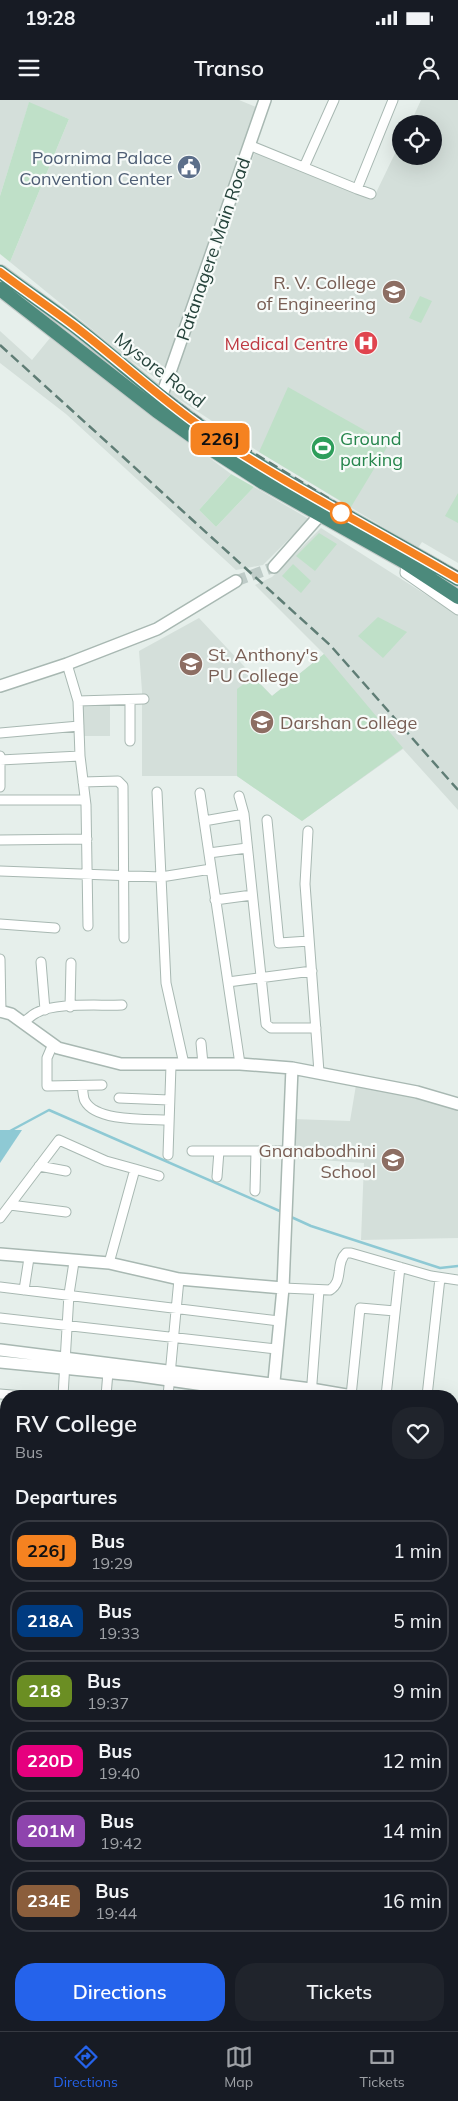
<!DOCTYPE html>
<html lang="en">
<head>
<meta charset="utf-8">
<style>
  :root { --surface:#171b24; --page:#20242c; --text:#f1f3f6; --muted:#9ea1a6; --line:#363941; --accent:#2563eb }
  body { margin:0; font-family:Mulish,sans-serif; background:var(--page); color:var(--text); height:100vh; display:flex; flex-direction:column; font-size:19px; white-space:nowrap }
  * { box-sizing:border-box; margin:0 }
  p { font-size:16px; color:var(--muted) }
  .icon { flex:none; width:28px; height:28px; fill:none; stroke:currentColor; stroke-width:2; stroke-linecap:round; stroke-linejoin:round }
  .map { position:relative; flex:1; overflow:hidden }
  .panel { position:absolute; left:0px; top:1290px; width:459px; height:641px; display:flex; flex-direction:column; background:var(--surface); border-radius:20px 20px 0 0; box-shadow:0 5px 20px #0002 }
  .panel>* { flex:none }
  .badge { padding:0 10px; border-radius:8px; font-size:18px; line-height:32px }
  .fabs { position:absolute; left:392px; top:15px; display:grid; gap:10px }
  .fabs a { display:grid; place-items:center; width:50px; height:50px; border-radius:50%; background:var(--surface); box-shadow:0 5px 20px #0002; font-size:25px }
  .map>.badge { position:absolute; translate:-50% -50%; box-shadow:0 0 0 2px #fff }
  h2 { padding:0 15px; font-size:19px; line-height:45px }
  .round { display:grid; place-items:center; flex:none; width:52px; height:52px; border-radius:20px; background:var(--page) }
  .overview { display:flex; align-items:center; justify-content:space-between; height:85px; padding:0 15px }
  h1 { font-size:24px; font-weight:600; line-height:38px }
  .cta { display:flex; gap:10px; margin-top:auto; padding:10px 15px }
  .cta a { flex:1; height:58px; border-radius:20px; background:var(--accent); color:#fff; font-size:20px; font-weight:600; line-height:58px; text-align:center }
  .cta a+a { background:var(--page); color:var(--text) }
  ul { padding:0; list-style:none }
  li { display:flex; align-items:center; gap:15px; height:62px; margin:0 10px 8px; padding:0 5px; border:2px solid var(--line); border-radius:20px }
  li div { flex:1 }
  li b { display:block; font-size:19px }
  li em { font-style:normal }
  li .badge { min-width:55px; font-weight:700; text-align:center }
  .status { display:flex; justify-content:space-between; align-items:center; height:35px; padding:0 25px; background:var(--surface); direction:ltr }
  .status svg { height:14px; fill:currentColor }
  header { display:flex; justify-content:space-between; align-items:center; height:65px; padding:0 15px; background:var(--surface); font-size:22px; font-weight:600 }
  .menu { display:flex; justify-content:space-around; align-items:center; height:70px; border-top:1px solid var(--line); background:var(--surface); font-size:14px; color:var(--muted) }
  .menu a { display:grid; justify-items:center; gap:2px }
  .menu .on { color:var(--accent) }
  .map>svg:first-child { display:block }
</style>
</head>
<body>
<div class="status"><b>19:28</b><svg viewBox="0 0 49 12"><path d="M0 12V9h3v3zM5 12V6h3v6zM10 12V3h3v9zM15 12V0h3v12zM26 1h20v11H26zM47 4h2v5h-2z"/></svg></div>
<header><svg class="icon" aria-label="menu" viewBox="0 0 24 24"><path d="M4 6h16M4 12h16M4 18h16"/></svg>Transo<svg class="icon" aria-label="person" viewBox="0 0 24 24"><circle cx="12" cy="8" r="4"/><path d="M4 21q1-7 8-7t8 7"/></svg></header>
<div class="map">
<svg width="458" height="1931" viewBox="0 0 458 1931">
  <rect width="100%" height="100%" fill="#e6efeb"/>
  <path fill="#d4dfda" d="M0,0H239L256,7L160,281L131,261L10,162L69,19L29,3L0,96Z
    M421,0H458V463L422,442L418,448L259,352L168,292L256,49L374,97L401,41V56H434V24H410Z
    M0,231L32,260L50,238L231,374L199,410L216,427L254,387L309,419L263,465L236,470L66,314L0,263Z
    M321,428L458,515V710L403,649L302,721L237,676H142V591L139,551L199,518L272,596L324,554L255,485L272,477Z
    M82,604H110V636H82Z
    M356,985L413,996L458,1009V1138L361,1140L364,1063L291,1058L293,1019L350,1021Z"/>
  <path fill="#bfe0c8" d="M29,2L69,19L10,162L0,154V96Z
    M420,196L432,201L421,223L409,218Z
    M288,287L389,344L351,407L259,352Z
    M231,374L254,387L216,427L199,410Z
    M458,393V423L445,416Z
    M319,433L337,444L315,471L296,456Z
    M293,464L311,481L301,493L282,476Z
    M378,517L407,532L383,558L358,536Z
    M324,554L403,648L302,721L237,676V589L253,577L272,596Z"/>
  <path fill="#8ec9d4" d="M0,1030H22L0,1063Z"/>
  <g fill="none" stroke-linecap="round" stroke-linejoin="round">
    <path stroke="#8ec9d4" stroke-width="2.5" d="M10,1031L49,1010L282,1112
      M289,1116L311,1126L440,1168L458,1166"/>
    <path stroke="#bfccc8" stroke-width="11" stroke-dasharray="11 5.5" stroke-linecap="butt" d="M236,481L274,467"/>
    <g stroke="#a8b8b2" stroke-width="11">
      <path id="minor" d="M249,45L357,89L393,0
        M304,67L334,0
        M357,89L371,94
        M406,463L405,473L458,510
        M67,564L78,601L80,656
        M78,601L144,599
        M0,633L79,626
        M130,641V600
        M0,656V687
        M0,660L80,656L86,705L88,826
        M83,682L118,681L123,686L124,838
        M157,692L166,883L184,964
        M200,693L240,964
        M239,696L244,714L266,924L271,928H316
        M0,700H85
        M267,720L279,843L309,841
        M204,721L244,714
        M308,731L305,784L319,972
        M0,740L87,739
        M209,753L247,748
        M0,771L161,777L211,769
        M215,800L252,795
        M0,824L55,828
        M0,859L1,912
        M41,862L45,910
        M228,882L312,871
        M70,907L71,863
        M24,922C28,919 32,915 36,913C55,902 99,906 122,905
        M201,943L203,964
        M53,944L47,958V986L102,985
        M82,986C83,990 83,998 85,1001C96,1022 148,1019 168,1020
        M119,998L169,1000
        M192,1051H290
        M168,1055L171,965
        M39,1066L66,1071
        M135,1069L159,1076
        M217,1077L219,1051
        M255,1091L256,1051
        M10,1105L66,1112
        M0,1118L59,1040L106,1061L135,1069L109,1163
        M0,1187L279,1221
        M283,1188L330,1190C344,1181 335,1163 346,1153H351L431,1176L458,1180
        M24,1190L29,1158
        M0,1218L276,1249
        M0,1294L23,1296
        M63,1296L69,1194L74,1162
        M106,1296L108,1272
        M168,1296L179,1179
        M311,1296L319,1190
        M351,1296L360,1208L395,1211
        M386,1296L400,1167
        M427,1296L440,1178
        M0,1324L6,1325
        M0,1357L1,1437
        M452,1423L458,1361
        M452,1471H458
        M0,1492L6,1491
        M0,1546H6
        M452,1552H458
        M0,1570L6,1569
        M452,1590H458
        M0,1694H6
        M0,1702H6
        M0,1734H6
        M0,1767L6,1766
        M452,1787H458
        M452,1819H458
        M0,1838H6
        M6,1901V1881
        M413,1925V1931
        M449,1925V1931
        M104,1931L105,1925
        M198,1931V1925
        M224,1931V1925
        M321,1931L322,1925
        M363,1931V1925"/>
    </g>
    <g stroke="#a8b8b2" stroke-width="14">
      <path id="tertiary" d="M161,298L265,0
        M274,467L320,415
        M0,586L67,564L157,529L236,481
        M0,911L11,914L58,948L121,964H240L292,968L417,992L458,1004
        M0,1154L109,1163L179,1179L283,1188L292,968
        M0,1250L311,1289L352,1296
        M0,1262L134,1275L273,1295
        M273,1292L283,1188
        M452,1311L458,1312
        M452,1518L458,1517"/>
    </g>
    <g stroke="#c2cac8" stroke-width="16">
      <path id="trunk" d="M0,172C24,190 49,207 73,225C117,259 158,297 204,329C285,385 373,429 458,479
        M0,189L157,311L202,343L264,383L403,461L458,497"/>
    </g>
    <use href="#minor" stroke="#fff" stroke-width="9"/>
    <use href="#tertiary" stroke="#fff" stroke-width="11"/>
    <use href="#trunk" stroke="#4c8a7c" stroke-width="14"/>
    <path stroke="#5f7d75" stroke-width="2.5" stroke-dasharray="10 5" stroke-linecap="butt" d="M0,171L211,327L361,418L458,472
      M0,245L330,545L458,690"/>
  </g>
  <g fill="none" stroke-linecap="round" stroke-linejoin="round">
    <g stroke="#fff" stroke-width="11">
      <path id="line" d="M0,172C24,190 49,207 73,225C118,259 158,297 204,329C285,385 374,429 458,479"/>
    </g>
    <use href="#line" stroke="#f58220" stroke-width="8"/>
  </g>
  <defs>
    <g id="civic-disc" transform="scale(1.25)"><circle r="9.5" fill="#5c6f8a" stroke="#f7fbf9"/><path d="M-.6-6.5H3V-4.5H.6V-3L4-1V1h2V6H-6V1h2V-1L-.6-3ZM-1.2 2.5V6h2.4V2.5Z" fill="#fff"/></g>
    <g id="university-disc" transform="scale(1.25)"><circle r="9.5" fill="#8d6e63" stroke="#f7fbf9"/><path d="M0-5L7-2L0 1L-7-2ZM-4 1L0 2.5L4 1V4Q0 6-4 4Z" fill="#fff"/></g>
    <g id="hospital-disc" transform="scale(1.25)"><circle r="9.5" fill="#e0444e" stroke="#f7fbf9"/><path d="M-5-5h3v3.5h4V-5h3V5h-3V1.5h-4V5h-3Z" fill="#fff"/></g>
    <g id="stadium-disc" transform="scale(1.25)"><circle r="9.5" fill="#2e9e5b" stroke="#f7fbf9"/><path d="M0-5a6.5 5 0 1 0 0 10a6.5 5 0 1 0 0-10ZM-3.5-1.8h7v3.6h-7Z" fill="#fff"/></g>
    <g id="school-disc" transform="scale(1.25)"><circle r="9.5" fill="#8d6e63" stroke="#f7fbf9"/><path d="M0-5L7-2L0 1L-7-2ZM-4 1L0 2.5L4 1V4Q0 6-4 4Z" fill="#fff"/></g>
  </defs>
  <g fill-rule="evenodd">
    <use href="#civic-disc" x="189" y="67"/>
    <use href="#university-disc" x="394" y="192"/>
    <use href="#hospital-disc" x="366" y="243"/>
    <use href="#stadium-disc" x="323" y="348"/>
    <use href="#university-disc" x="191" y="564"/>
    <use href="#university-disc" x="262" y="622"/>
    <use href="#school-disc" x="393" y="1060"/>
  </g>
  <circle fill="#fff" stroke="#f58220" stroke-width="2.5" cx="341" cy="413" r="10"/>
  <g text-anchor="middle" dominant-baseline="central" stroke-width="4.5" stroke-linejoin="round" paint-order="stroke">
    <g font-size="18" fill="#4e5e75" stroke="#f7fbf9" text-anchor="end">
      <text x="172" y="57">Poornima Palace<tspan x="172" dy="21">Convention Center</tspan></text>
    </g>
    <g font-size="18" fill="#24423a" stroke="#f7fbf9">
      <text transform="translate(213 149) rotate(-71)">Patanagere Main Road</text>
      <text transform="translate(160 270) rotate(38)">Mysore Road</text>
    </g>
    <g font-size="18" fill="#785e54" stroke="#f7fbf9" text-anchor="end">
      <text x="376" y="182">R. V. College<tspan x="376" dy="21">of Engineering</tspan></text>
      <text x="208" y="554" text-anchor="start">St. Anthony's<tspan x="208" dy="21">PU College</tspan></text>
      <text x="280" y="622" text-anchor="start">Darshan College</text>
      <text x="376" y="1050">Gnanabodhini<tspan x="376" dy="21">School</tspan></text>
    </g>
    <g font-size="18" fill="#be3a42" stroke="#f7fbf9" text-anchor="end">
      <text x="348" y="243">Medical Centre</text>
    </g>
    <g font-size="18" fill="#27864d" stroke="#f7fbf9" text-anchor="start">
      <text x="340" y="338">Ground<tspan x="340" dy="21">parking</tspan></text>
    </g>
  </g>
</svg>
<div class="fabs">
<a><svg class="icon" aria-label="locate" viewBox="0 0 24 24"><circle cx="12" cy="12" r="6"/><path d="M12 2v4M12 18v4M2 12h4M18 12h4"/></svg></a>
</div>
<b class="badge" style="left:220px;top:339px;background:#f58220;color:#111">226J</b>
<section class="panel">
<div class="overview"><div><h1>RV College</h1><p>Bus</p></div><a class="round"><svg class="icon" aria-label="heart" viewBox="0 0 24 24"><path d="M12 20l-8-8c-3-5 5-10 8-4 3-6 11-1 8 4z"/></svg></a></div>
<h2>Departures</h2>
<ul>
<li><span class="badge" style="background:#f58220;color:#111">226J</span><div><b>Bus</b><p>19:29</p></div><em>1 min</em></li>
<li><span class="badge" style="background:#003b80;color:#fff">218A</span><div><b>Bus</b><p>19:33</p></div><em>5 min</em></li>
<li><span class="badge" style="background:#6b8e23;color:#fff">218</span><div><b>Bus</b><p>19:37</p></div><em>9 min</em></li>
<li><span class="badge" style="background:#e6007e;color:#fff">220D</span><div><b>Bus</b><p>19:40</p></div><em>12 min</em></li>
<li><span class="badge" style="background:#8e44ad;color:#fff">201M</span><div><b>Bus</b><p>19:42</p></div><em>14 min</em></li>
<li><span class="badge" style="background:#8b5e3c;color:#fff">234E</span><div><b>Bus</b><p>19:44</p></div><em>16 min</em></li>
</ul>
<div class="cta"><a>Directions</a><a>Tickets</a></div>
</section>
</div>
<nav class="menu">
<a class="on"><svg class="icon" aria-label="directions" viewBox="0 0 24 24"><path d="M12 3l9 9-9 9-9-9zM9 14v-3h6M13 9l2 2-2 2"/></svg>Directions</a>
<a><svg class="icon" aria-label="map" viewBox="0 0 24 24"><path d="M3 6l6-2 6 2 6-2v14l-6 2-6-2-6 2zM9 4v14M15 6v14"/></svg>Map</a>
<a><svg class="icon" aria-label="tickets" viewBox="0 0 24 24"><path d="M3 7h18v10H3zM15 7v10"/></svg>Tickets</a>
</nav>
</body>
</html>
